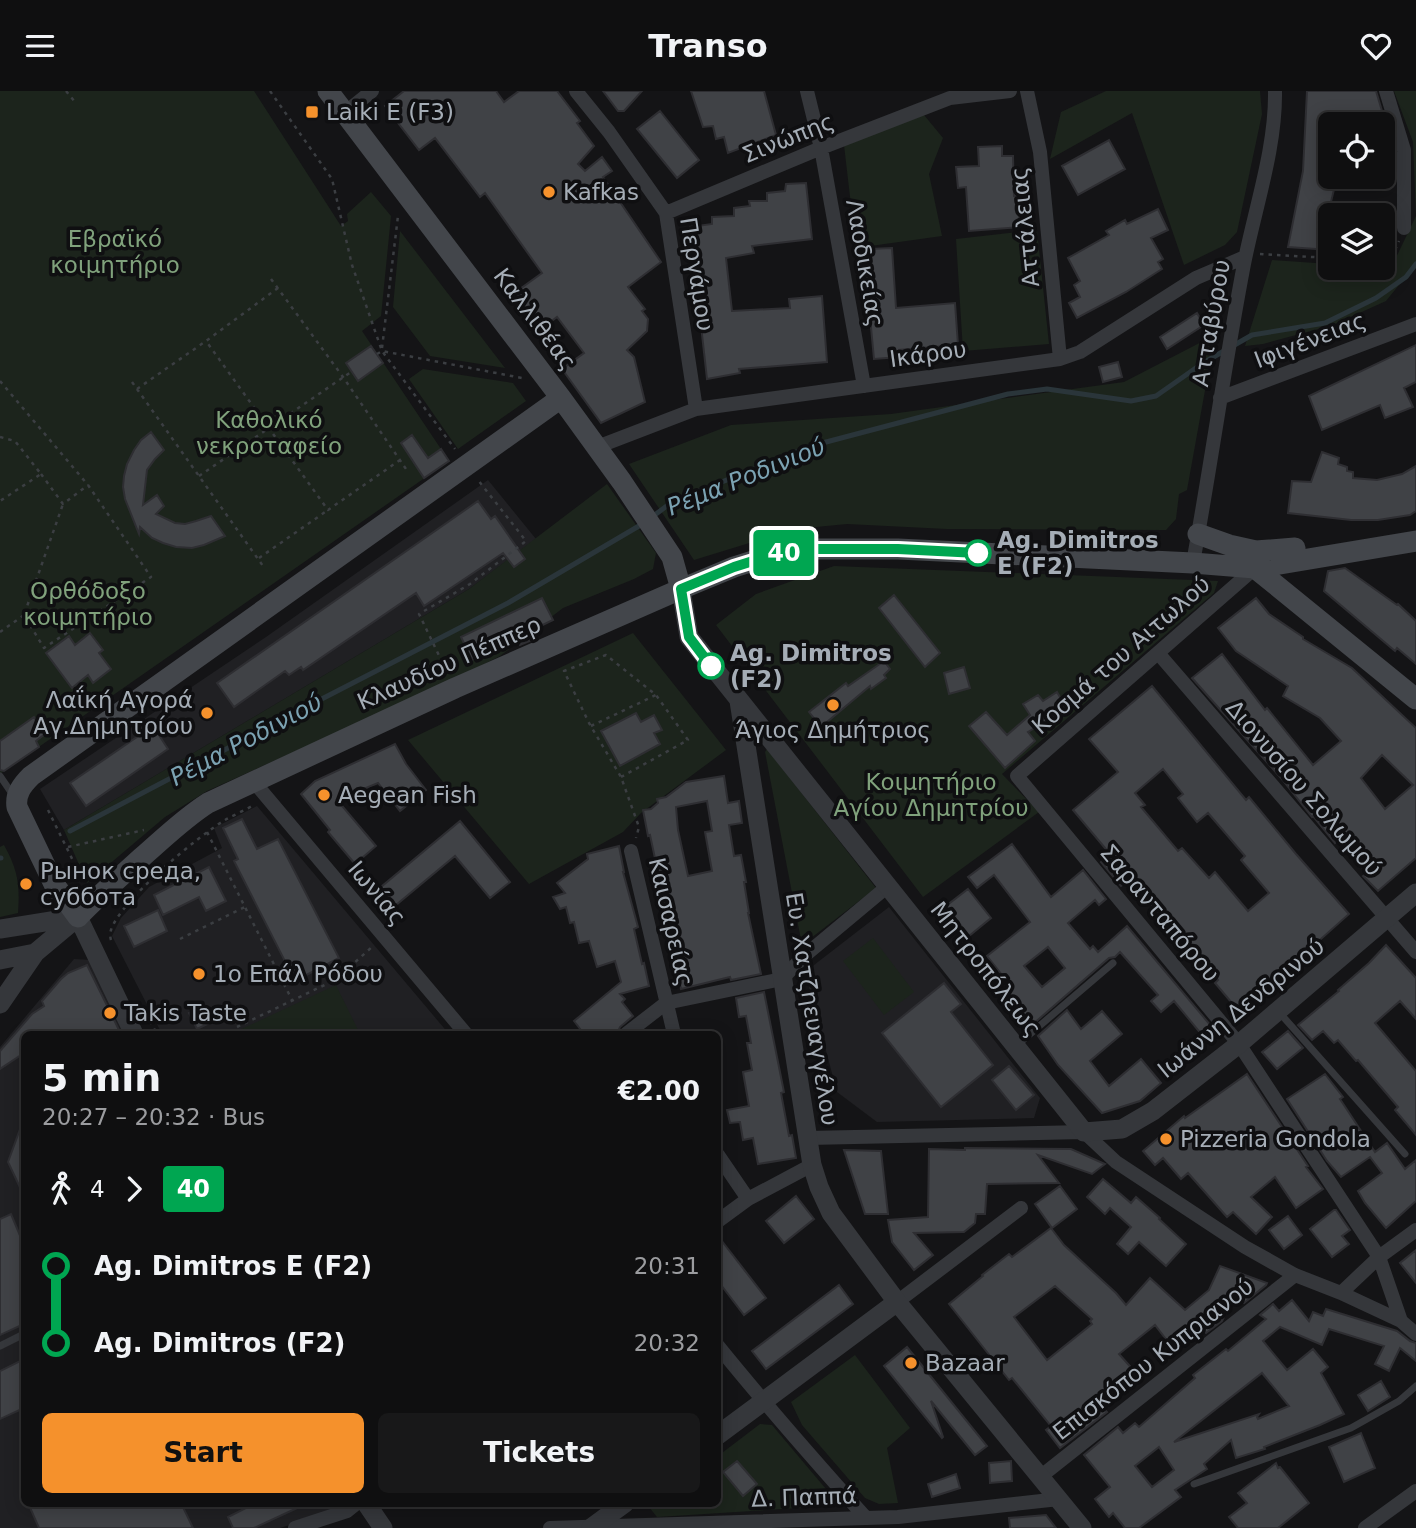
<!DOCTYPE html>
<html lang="en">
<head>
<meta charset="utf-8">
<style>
  :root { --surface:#0f0f10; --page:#181819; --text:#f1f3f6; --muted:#9b9c9f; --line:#2f2f30; --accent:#f5912c }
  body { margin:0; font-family:"DejaVu Sans",sans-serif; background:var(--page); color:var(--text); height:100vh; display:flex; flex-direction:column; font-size:26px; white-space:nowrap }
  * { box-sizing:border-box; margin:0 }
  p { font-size:23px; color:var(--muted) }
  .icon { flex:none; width:38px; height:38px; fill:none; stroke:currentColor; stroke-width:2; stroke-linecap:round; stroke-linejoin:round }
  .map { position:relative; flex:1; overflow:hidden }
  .side { position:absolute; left:21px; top:940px; width:700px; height:476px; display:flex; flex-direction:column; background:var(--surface); border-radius:10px; box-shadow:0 4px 18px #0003,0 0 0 2px var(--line) }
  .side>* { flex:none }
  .badge { padding:0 14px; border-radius:5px; font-size:24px; line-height:46px }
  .tools { position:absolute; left:1318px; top:21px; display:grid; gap:14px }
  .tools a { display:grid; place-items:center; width:77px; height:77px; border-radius:10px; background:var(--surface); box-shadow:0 4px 18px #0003,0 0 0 2px var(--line); font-size:35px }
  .map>.badge { position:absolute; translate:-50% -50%; box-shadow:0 0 0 4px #fff }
  .legs { display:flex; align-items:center; gap:10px; height:77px; padding:0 21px; font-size:23px }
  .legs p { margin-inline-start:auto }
  .headline { display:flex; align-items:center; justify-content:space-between; height:119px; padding:0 21px }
  h1 { font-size:38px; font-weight:700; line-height:52px }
  .primary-button { display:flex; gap:14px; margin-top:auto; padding:14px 21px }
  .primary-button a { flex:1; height:80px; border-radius:10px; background:var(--accent); color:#111; font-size:28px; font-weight:700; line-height:80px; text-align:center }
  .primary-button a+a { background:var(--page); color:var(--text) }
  ul { padding:0 21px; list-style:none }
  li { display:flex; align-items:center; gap:24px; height:77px; font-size:26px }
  li i { display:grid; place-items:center; width:10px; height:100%; margin:0 9px; background:currentColor }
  li i::after { content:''; width:18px; height:18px; margin:-9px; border:5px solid; border-radius:50%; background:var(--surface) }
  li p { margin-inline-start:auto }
  li:first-child i { background:linear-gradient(#0000 50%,currentColor 0) }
  li:last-child i { background:linear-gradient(currentColor 50%,#0000 0) }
  header { display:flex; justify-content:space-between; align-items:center; height:91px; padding:0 21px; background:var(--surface); font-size:32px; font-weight:700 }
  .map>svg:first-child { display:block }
</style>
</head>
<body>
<header><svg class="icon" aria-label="menu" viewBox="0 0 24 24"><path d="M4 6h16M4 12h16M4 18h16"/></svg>Transo<svg class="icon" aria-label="heart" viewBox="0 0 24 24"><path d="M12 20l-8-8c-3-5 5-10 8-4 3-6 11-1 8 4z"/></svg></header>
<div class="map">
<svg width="1416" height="1437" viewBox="0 0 1416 1437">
  <rect width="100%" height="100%" fill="#141416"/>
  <path fill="#202023" d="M488,389L536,448L469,498L64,739L40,698L266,546Z
    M257,715L449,943H162L112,845L121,827L149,796L222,757L214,737Z
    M889,816L1040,1007L1034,1027L877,1031L837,1001L805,881Z
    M74,868L91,869L129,943H24V1412H358L280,1437H0V956Z"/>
  <path fill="#1c241c" d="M0,0H254L341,135L348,130L347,123L371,101L391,125L381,225L362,240L449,370L0,683Z
    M1106,0H1260L1262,23L1237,141L1225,154L1184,174L1132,22L1050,68L1061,21Z
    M1394,0H1416V173L1386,210L1333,234L1263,253L1245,255L1272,169L1330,173V177H1391L1416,125L1413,51Z
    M924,24L943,47L929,83L942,145L856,157L844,54Z
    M1037,139L1049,253L963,260L956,148Z
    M400,140L505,277L430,265L393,216Z
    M1215,244L1187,399L1179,403L1176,428L1166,439L947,438L847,433L795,438L694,469L629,373L731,334L891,323L1124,291Z
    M423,278L513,292L526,310L458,358L409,288Z
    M607,393L656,462L653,478L634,488L563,517L500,565L445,593L207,700L165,726L87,792L64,739L469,498Z
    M834,475L1218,490L1214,502L1002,683L1039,721L923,806L716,534L756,503Z
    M633,542L726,659L641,722L623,741L529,793L408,649Z
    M767,658L876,797L802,854L765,661Z
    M4,754C18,779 20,794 18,822L0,826V756Z
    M873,847L914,901L884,924L843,870Z
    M336,894L360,943H233V942Z
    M855,1264L910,1337L887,1357L898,1412L879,1413L865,1407L802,1334L791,1311Z
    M760,1333L772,1334L831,1404L829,1415L657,1426L649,1416L654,1412H718V1365Z"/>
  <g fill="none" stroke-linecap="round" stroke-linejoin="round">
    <path stroke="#2a353a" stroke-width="5" d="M652,426L672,411L811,355L1008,303L1047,298L1131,310L1156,305L1203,272L1252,244L1325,232L1376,207L1406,186L1416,173
      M70,740L312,613L508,512L644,432
      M0,767H1"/>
  </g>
  <path fill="#404246" stroke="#2e2e32" stroke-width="2" fill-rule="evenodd" d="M404,0H496L504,11L519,0H557L580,30L577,32L594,55L578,73L585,80L602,66L612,80L603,86L661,171L628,196L645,218L642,220L648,228L647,240L627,259L634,266L645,311L601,332L562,278L584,262L557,226L540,239L513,203L542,182L485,102L480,106L435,47L419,59L385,15Z
    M603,0H642L624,20H618Z
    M691,0H764L776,44L728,62L724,46L716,48L713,35L703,36Z
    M1307,0H1376L1394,60V63L1382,69V33H1330V86H1337L1330,115V159L1288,156L1303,80Z
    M660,20L699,69L677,87L637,38Z
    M1109,49L1125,78L1078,104L1062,75Z
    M1002,55V65H1013L1014,105H1018L1020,136L969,140L966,96L958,97L956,76L979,75L978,56Z
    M806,92L812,148L752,155L754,162L726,167L732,220L790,217L789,208L822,205L827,271L739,278L740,282L707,288L690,136L712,133V126L734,125V117L750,115L749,110H767V102L785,100L786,93Z
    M1382,114L1394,116V132L1389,159H1382Z
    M1158,118L1168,139L1151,147L1163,168L1158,171L1162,178L1126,201L1077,227L1069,212L1080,206L1074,194L1080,190L1068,167L1109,144L1106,140L1125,129L1127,133Z
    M892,157L896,217L955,212L958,254L899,259V266L874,268L865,173H871L870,158Z
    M1197,222L1204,234L1167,258L1160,246Z
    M1416,254V291L1404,297L1413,316L1385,327L1380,314L1322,339L1309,305Z
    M371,255L383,272L358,290L346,272Z
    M1118,271L1122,286L1103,291L1099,276Z
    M151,341L164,359L155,368L147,379L143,414L157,404L164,415L156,423L175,432L185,433L196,430L211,425L225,445L204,454L192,457L176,456L163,452L152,447L140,436L139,443L125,408L123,396L124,385L127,373L134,359L141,349Z
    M412,344L428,367L441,358L449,370L424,387L401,352Z
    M1322,361L1339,367L1338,373L1347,376V380L1353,381V387L1377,389L1402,383L1416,375V420L1410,424L1378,429H1351L1288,422L1292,390L1311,391Z
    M478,410L491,428L495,425L525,468L514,476L503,462L424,515L416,502L303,579L301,576L289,584L285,580L234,616L217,592Z
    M1345,477L1397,514L1398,513L1416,530V573L1397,557L1395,560L1324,500L1328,480Z
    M894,504L940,562L925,576L879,517Z
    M542,507L553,529L528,541L532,549L520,554L517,548L472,569L461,546Z
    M1256,507L1269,523L1303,546V548L1352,577L1416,637V767L1378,800L1363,785L1367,782L1338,749L1335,752L1313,725L1312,726L1281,687L1192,587L1222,563L1265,619L1267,617L1313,674L1341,650L1320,627L1283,605L1288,595L1236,560L1218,537ZM1382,664L1413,694L1385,718L1361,687Z
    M90,542L103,559L99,562L111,578L93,592L88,584L72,597L46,562L69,545L75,554Z
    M884,570L890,578L884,584L886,587L871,598L870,595L821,636L809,621L846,592L848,595Z
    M964,576L970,597L949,603L944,582Z
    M1152,595L1246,709L1249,706L1296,763L1349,823L1275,889L1274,887L1237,918L1215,892L1218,889L1161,820L1158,822L1129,789L1121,795L1101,771L1110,763L1073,719L1118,681L1089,648ZM1163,678L1183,703L1178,707L1197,731L1208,722L1245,765L1241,769L1269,802L1248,820L1215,781L1209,787L1182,757L1178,760L1141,716L1145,714L1135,702Z
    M1057,601L1067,618L1028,641L1035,650L1005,677L969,635L986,621L1007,644L1030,624L1023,613L1038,604L1043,610Z
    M636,622L641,631L654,624L662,639L654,642L660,653L620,675L601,640Z
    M34,626L45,643L36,650L39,656L4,680L0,679V650Z
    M153,635L168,658L86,715L70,692Z
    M395,653L406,673L426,699L400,720L378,692L337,709L376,755L355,773L328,741L330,739L301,703L315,690Z
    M724,685L728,712L739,710L742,732L729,734L734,765L741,764L746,791H744L749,822H748L761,883L731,889L730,886L681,898L668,836L667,837L663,820L666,819L650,744L648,745L643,719L651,718L658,712L657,708L666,706L686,691ZM707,710L712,740L705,741L712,780L688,785L678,739L676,716Z
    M242,728L257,758L278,748L339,867L295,890L234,770L238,768L223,737Z
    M460,730L510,791L490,807L455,765L396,814L381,796Z
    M1012,753L1051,806L1083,779L1106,808L1099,814L1095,809L1068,832L1090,858L1093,855L1098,861L1127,835L1217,942L1207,950L1174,910L1161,921L1151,910L1158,904L1120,861L1115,866L1109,867L1032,934L1003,900L1010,894L987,865L1030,831L994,784L977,797L968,786ZM1048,856L1065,877L1042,896L1024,875Z
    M619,755L624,781H623L638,836L634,838L642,873L644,872L649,895L620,903L625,908L622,911L633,925L620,936L617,943H584L574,930L621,891L615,870L597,876L589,850L579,852L574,831L570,832L566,816L560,818L553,806L565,802L557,792L588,768L587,763Z
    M209,776L226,810L206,820L199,806L163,824L154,804Z
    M968,798L991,827L969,845L946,815Z
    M158,819L167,840L134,856L124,835Z
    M1386,854L1416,887V928L1400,910L1375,932L1416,980V1044L1395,1019L1398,1016L1358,969L1356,970L1338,949L1334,952L1323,940L1312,949L1298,934L1339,900L1338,899L1369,872Z
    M87,874L121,943H24V962L0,978V960L32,923L44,915L42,910L61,888L68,882Z
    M944,892L961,913L951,921L993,974L941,1016L882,942Z
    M764,901L784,1001L781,1002L789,1045L792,1044L796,1067L758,1073L753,1047L743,1049L740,1031L730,1032L727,1019L749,1015L743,981L752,979L747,952H751L746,925L739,926L736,907Z
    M205,915L212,931L197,938L189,922Z
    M1067,919L1081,938L1102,920L1122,943L1090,970L1109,995L1141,968L1161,992L1140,1010L1102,1022L1058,974L1038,945Z
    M1288,940L1303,957L1277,978L1262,961Z
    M1009,975L1034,1004L1016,1019L992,989Z
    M1247,983L1308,1075L1306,1076L1323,1098L1296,1117L1275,1086L1251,1106L1272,1126L1256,1143L1233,1121L1227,1126L1188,1082L1181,1088L1163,1067L1155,1074L1143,1060L1184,1025L1185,1027Z
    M1325,983L1343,1006L1340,1008L1375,1061L1387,1052L1405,1078L1416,1069V1110L1386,1137L1365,1112L1358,1100L1382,1082L1370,1066L1341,1086L1327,1070L1287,1008Z
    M23,1030L24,1031V1105L8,1071Z
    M965,1057L1071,1058L1105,1073L1092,1083L1038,1064L1059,1092L987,1093L985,1123H976L975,1132L964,1141L914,1142L933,1164L914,1179L892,1151L888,1129L928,1126L929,1058L965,1059Z
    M844,1059L881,1060L888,1123H865Z
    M1103,1088L1131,1112L1136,1106L1160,1127L1159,1128L1186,1153L1166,1175L1139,1151L1128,1163L1117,1153L1131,1136L1110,1117L1105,1123L1087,1106Z
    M1060,1095L1077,1118L1052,1137L1035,1113Z
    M796,1105L814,1128L784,1152L766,1130Z
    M1334,1119H1336L1350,1139L1342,1145L1349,1153L1332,1166L1310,1138Z
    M11,1123L24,1154V1233L0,1244V1128Z
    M1288,1125L1302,1144L1284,1158L1269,1139Z
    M1051,1137L1064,1154L1116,1202L1126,1214L1150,1187L1185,1219L1209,1199L1220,1175L1267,1192L1266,1194L1244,1212L1234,1205L1222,1230L1206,1242L1202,1238L1175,1260L1155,1234L1119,1263L1137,1283L1101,1314L1107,1321L1060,1357L1046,1339L1051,1335L1012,1287L1009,1289L949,1213L983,1185L982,1184L1009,1163L1012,1166ZM1055,1195L1092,1228L1090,1230L1092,1233L1047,1269L1014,1226Z
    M718,1145L766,1207L744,1224L718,1190Z
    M1416,1159V1192L1400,1172Z
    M839,1194L853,1213L766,1278L752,1260Z
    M1292,1209L1309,1230L1313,1221L1323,1225L1326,1218L1397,1240L1410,1250L1416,1252V1270L1400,1257L1389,1280L1375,1273L1384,1255L1329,1238L1322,1254L1280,1236L1263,1250L1287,1279L1313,1258L1328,1276L1321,1282L1344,1323L1320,1334L1264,1356L1265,1358L1236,1367L1231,1349L1204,1373L1207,1378L1175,1399L1181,1406L1139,1437H1125L1113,1422L1109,1426L1095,1408L1110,1396L1084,1364L1118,1336L1123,1342L1135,1332L1139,1336L1195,1287L1193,1284L1226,1258L1228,1260L1266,1228L1260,1224L1273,1213L1279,1220ZM1262,1282L1289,1315L1258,1328L1257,1326L1259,1323L1174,1351ZM1159,1356L1174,1379L1152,1396L1135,1375Z
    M907,1256L987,1355L975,1364L931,1310L943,1346L942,1347L884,1275Z
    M24,1268V1317L0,1328V1280Z
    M1381,1290L1390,1306L1368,1320L1358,1304Z
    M1361,1342L1375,1377L1344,1391L1329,1356Z
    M737,1370L757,1393L743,1405L723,1381Z
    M1011,1370L1012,1390L990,1392L989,1372Z
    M1276,1372L1278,1377L1280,1376L1309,1412L1278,1437H1238L1229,1426L1247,1412L1238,1402Z
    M956,1383L960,1397L932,1406L928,1393Z
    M28,1412H181L193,1437H39Z
    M256,1412H308L254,1437H233L228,1426Z
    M1046,1424L1056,1437H1010L1009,1427Z"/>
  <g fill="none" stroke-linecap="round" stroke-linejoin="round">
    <path stroke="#3b3e42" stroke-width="2.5" stroke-dasharray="3.5 5" stroke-linecap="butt" d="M66,0L75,11
      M270,0L332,88L352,174L382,260L455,358
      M1260,163L1330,167
      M1382,169C1392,167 1395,159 1399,150
      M271,188L343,286L406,378
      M278,197L206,250L328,419L400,369
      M382,257L398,125
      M377,263L382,260L522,287
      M0,290L88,394L151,486L44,557L24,524L63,413
      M132,291L263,475
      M137,298L206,250
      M0,346L15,350L41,383L0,410
      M41,383L63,413L88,394
      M199,385L351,281
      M259,467L328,419
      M0,541L24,524
      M446,579L419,523L470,493L526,450L478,389
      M591,635L656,604
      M621,686L688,649L656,604L606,564L564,580L589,632L621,686L639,736L636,747
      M48,719L84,792
      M207,741L292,909
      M68,756L144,739
      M180,848L245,816
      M111,849C110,846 110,842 111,839C120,810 198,745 225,729C234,724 245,719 254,714
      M142,915L157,943
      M237,936L335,889L372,856"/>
    <path stroke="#35373b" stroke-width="7" d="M0,685L13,704
      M1278,920L1405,1063
      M1016,955L1113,872
      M0,1255L24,1243
      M1194,1393L1351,1337L1399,1310L1416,1295"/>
    <path stroke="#35373b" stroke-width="14" d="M576,0L609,41L666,122L696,318
      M807,0L821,57L864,295
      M1027,0L1040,61L1060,268
      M1386,0L1404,59V137
      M346,21L372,0
      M666,122L821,57L950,7L1010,0
      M1220,307L1416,233
      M597,356L696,318L1060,268L1080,261L1196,187L1245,166
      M1193,472C1211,373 1225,272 1244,173C1255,117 1276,57 1275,0
      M1255,477L1017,685L1239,953L1379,1166L1401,1230
      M1158,562L1416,861
      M254,691L466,943
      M631,760L674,943
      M626,943L666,912L782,888L803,866L888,795
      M808,1047L1084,1041L1116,1071L1245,1156L1295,1184L1341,1202L1401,1230L1416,1243
      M718,1064L748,1108
      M718,1130L748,1108L812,1074
      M1341,1202L1379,1166L1416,1139
      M897,1211L1021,1117
      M718,1255C765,1313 815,1370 866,1427
      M1040,1386L1295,1184
      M295,1437L347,1420L357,1412
      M550,1437L898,1426L1059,1408
      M1365,1437L1416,1400"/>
    <path stroke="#35373b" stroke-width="19" d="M681,498L689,546L1084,1041L1122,1038L1153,1020L1239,953L1416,802
      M739,610L812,1074L819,1096L831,1122L897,1211L1082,1437
      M78,826L134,943
      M0,838L76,826
      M0,869L35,862L78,826
      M0,913L35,862
      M718,1344L897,1211
      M366,1412L383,1437
      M591,1437L625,1412"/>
    <path stroke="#43464b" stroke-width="21" d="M328,0L561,307L622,391L672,466L681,498
      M561,307L31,685C22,694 15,703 17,716L54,793L78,826C98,805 119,787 141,767C163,748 183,728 208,712L455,597L681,498L734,476L772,464L809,458H898L1193,472L1255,477L1416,450
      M1198,443L1229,454L1256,460L1295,457
      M1255,477L1416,608"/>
  </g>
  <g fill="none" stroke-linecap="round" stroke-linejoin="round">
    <g stroke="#fff" stroke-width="16">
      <path id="line-1" d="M711,575L689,546L681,498L734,476L772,464L809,458H898L978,462"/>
    </g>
    <use href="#line-1" stroke="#00a651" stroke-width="10"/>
  </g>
  <g fill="#f5912c" stroke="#0f0f11" stroke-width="2.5">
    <rect x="305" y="14" width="14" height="14" rx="3.5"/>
    <circle cx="549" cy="101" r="7"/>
    <circle cx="833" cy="614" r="7"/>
    <circle cx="207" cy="622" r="7"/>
    <circle cx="324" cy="704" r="7"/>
    <circle cx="26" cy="793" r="7"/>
    <circle cx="199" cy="883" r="7"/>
    <circle cx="110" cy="922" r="7"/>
    <circle cx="1166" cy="1048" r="7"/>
    <circle cx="911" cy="1272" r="7"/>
  </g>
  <g fill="#fff" stroke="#00a651" stroke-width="3.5">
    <circle cx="978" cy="462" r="12"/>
    <circle cx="711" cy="575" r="12"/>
  </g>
  <g text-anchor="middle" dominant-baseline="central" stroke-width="7" stroke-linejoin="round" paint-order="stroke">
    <g font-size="23" fill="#a5adb6" stroke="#0f0f11" text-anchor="start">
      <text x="326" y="21">Laiki E (F3)</text>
      <text x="563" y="101">Kafkas</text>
      <text x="193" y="609" text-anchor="end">Λαΐκή Αγορά<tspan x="193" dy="26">Αγ.Δημητρίου</tspan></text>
      <text x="833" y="639" text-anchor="middle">Άγιος Δημήτριος</text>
      <text x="338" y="704">Aegean Fish</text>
      <text x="40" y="780">Рынок среда,<tspan x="40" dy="26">суббота</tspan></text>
      <text x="213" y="883">1ο Επάλ Ρόδου</text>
      <text x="124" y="922">Takis Taste</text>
      <text x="1180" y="1048">Pizzeria Gondola</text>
      <text x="925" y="1272">Bazaar</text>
    </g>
    <g font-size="23" fill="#a5adb6" stroke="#0f0f11">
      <text transform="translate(788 47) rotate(-22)">Σινώπης</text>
      <text transform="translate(1025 136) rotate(-96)">Αττάλειας</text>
      <text transform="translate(865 172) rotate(80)">Λαοδικείας</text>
      <text transform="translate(697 183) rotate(81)">Περγάμου</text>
      <text transform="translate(535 228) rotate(53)">Καλλιθέας</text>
      <text transform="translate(1211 232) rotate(-80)">Ατταβύρου</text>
      <text transform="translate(1310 249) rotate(-21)">Ιφιγένειας</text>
      <text transform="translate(928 263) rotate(-8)">Ικάρου</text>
      <text transform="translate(1121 564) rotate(-41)">Κοσμά του Αιτωλού</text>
      <text transform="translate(449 572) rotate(-24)">Κλαυδίου Πέππερ</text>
      <text transform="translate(1304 697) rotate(49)">Διονυσίου Σολωμού</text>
      <text transform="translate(377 802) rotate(50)">Ιωνίας</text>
      <text transform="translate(1160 822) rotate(50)">Σαρανταπόρου</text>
      <text transform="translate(671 831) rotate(77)">Καισαρείας</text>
      <text transform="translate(986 878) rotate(52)">Μητροπόλεως</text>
      <text transform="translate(1241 917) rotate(-39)">Ιωάννη Δενδρινού</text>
      <text transform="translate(812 918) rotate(81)">Ευ. Χατζηευαγγέλου</text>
      <text transform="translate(1153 1268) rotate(-38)">Επισκόπου Κυπριανού</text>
      <text transform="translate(804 1406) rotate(-2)">Δ. Παππά</text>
    </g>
    <g font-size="23" fill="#80a27c" stroke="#0f0f11">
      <text x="115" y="148">Εβραϊκό<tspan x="115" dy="26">κοιμητήριο</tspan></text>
      <text x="269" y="329">Καθολικό<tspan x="269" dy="26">νεκροταφείο</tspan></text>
      <text x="88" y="500">Ορθόδοξο<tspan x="88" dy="26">κοιμητήριο</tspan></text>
      <text x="931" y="691">Κοιμητήριο<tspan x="931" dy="26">Αγίου Δημητρίου</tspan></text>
    </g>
    <g font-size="23" font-weight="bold" fill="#a5adb6" stroke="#0f0f11" text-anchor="start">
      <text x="997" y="449">Ag. Dimitros<tspan x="997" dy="26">E (F2)</tspan></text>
      <text x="730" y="562">Ag. Dimitros<tspan x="730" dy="26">(F2)</tspan></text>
    </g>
    <g font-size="24" font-style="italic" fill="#7ba2b2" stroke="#0f0f11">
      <text transform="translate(746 386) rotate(-22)">Ρέμα Ροδινιού</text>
      <text transform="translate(246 649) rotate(-28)">Ρέμα Ροδινιού</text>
    </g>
  </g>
</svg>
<div class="tools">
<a><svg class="icon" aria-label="locate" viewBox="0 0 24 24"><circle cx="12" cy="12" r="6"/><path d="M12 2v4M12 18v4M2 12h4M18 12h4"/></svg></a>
<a><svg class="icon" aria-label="layers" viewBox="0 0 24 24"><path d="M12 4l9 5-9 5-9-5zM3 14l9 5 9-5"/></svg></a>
</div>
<b class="badge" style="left:784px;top:462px;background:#00a651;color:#fff">40</b>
<section class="side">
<div class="headline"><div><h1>5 min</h1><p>20:27 – 20:32 · Bus</p></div><b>€2.00</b></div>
<div class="legs"><svg class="icon" aria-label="walk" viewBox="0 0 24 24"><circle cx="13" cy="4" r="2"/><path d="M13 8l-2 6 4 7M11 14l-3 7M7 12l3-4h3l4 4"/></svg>4<svg class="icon" aria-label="forward" viewBox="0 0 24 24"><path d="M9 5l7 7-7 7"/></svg><b class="badge" style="background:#00a651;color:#fff">40</b></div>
<ul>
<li><i style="color:#00a651"></i><b>Ag. Dimitros E (F2)</b><p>20:31</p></li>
<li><i style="color:#00a651"></i><b>Ag. Dimitros (F2)</b><p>20:32</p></li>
</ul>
<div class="primary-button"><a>Start</a><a>Tickets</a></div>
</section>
</div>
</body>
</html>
